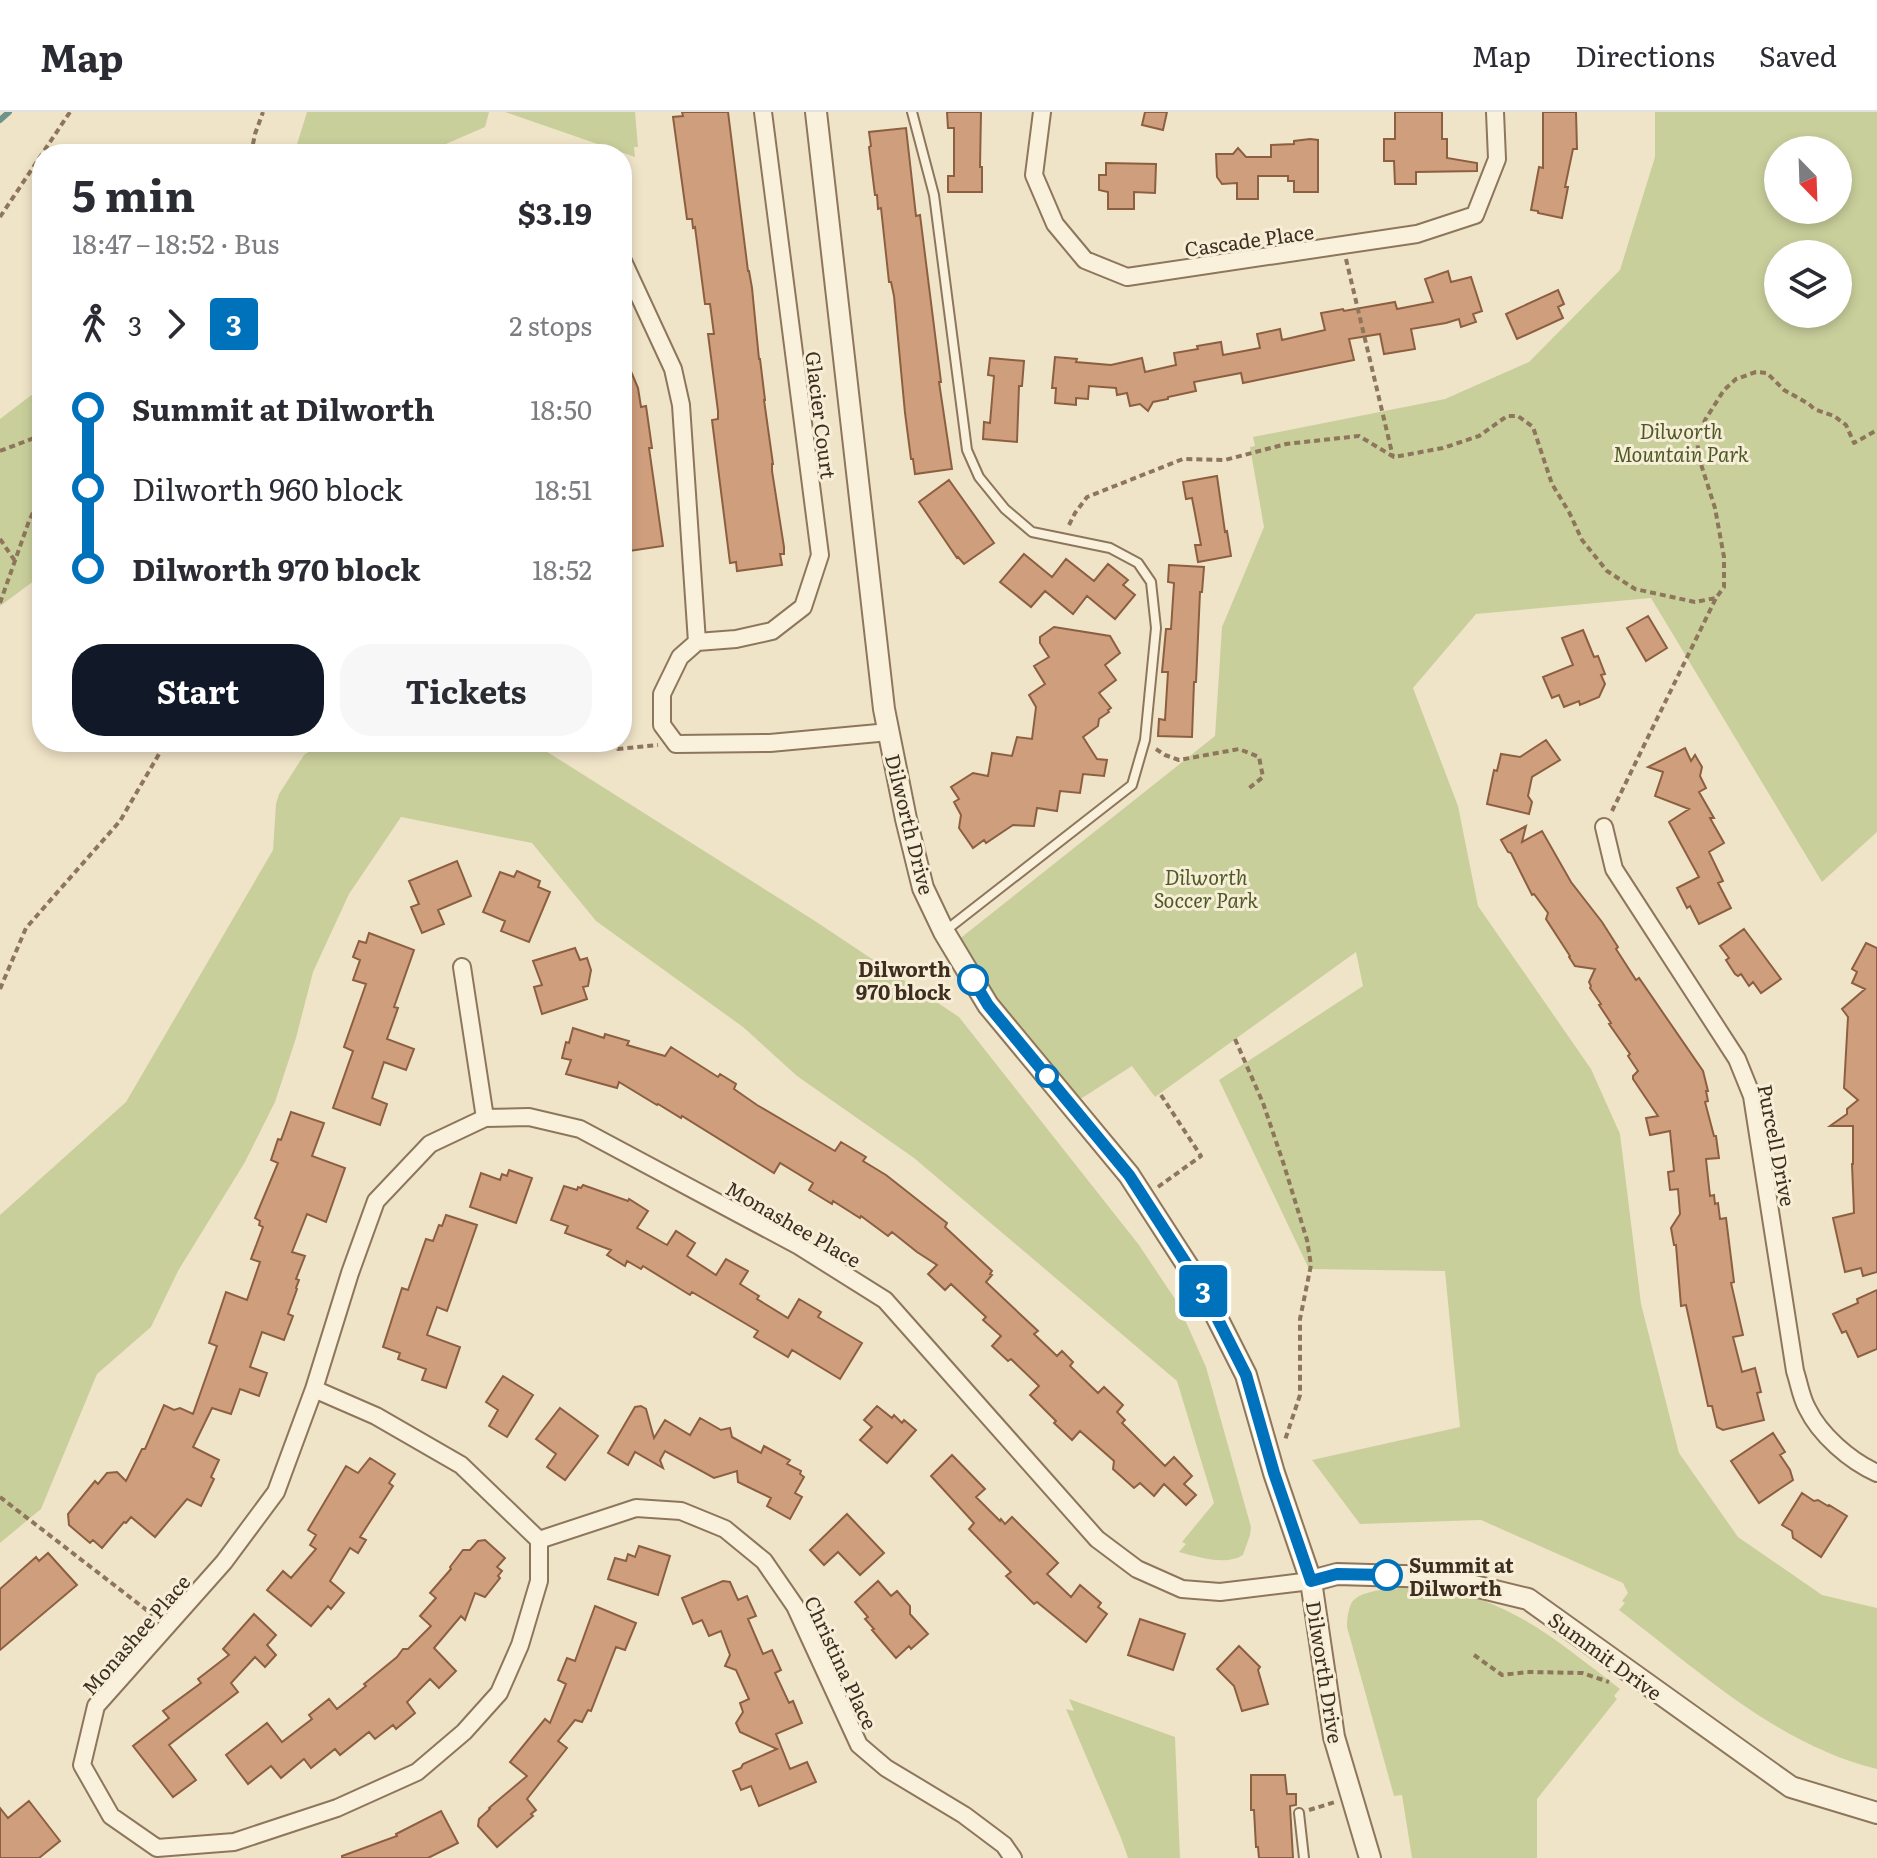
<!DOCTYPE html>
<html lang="en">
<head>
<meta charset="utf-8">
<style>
  :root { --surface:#fff; --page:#f7f7f7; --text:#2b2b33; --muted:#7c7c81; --line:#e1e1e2; --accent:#111827 }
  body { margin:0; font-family:Literata,serif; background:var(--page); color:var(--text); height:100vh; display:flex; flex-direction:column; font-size:30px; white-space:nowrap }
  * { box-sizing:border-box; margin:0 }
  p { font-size:26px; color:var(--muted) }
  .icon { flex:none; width:44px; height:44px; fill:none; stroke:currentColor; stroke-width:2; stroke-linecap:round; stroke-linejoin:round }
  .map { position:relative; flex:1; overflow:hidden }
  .panel { position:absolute; left:32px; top:32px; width:600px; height:608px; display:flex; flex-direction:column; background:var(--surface); border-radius:32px; box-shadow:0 4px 12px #0003 }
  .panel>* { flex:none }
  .badge { padding:0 16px; border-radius:6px; font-size:28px; line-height:52px }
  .needle { width:52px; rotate:157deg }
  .fabs { position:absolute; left:1764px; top:24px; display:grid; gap:16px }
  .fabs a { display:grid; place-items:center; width:88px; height:88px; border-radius:50%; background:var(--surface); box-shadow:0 4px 12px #0003; font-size:40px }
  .map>.badge { position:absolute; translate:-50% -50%; box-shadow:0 0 0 4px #fff }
  .legs { display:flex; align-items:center; gap:12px; height:88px; padding:0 40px; font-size:26px }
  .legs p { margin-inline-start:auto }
  .headline { display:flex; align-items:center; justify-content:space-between; height:136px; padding:0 40px }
  h1 { font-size:44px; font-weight:700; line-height:60px }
  .primary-button { display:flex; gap:16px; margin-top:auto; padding:16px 40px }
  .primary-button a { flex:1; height:92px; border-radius:32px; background:var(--accent); color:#fff; font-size:32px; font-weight:700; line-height:92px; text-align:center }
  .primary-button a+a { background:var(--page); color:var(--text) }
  ul { padding:0 40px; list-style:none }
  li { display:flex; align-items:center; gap:28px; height:80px; font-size:30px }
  li i { display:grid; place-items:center; width:12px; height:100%; margin:0 10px; background:currentColor }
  li i::after { content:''; width:20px; height:20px; margin:-10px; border:6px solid; border-radius:50%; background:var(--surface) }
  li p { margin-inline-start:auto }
  li:first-child i { background:linear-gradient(#0000 50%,currentColor 0) }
  li:last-child i { background:linear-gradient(currentColor 50%,#0000 0) }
  header { display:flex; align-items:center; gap:48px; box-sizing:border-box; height:112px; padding:0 40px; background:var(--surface); border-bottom:2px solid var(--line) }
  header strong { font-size:38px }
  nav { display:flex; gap:44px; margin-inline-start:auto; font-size:28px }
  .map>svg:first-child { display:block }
</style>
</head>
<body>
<header>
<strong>Map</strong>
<nav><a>Map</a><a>Directions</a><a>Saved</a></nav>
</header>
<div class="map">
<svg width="1877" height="1746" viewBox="0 0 1877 1746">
  <rect width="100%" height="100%" fill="#f0e4c8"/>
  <path fill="#c9cf9b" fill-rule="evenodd" d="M307,0H489L485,15L423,42H294Z
    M505,0H635L638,35H634L635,45Z
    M1655,0H1877V720L1822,770L1651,486L1476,502L1413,576L1458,694L1478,794L1591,957L1620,1022L1641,1192L1679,1341L1738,1425L1822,1483L1877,1496V1657C1778,1633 1699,1559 1619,1498L1625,1491L1622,1489L1628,1481L1623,1471L1481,1408L1360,1412L1312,1348L1460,1315L1445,1159L1309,1157L1219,968L1363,874L1356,840L1155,985L1132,954L1071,993L953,832L1215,624L1222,515L1264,415L1250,335L1255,334L1253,325L1445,287L1529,250L1620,158L1655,45ZM1778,38H1838V98H1778ZM1778,142H1838V202H1778Z
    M42,275V463L0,494V307Z
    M323,630H542L541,636L815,809L959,905L1139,1133L1177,1190L1206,1255L1251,1415L1250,1423L1243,1443C1226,1454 1198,1445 1179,1440L1186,1432L1182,1430L1214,1391L1177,1269L914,1046L797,964L743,915L596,809L532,731L401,705L349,782L313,860L296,926L275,990L245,1050L178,1159L151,1215L97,1262L41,1397L0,1431V1103L126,990L273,738L276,692L279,682L304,643Z
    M1414,1475C1502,1479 1553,1526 1620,1577L1614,1584L1617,1587L1537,1687V1746H1412L1402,1683L1394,1684L1347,1515C1347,1508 1348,1497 1352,1490C1361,1477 1399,1476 1414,1475Z
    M1069,1587L1175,1625L1180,1746H1128L1121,1726L1066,1597L1074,1599Z"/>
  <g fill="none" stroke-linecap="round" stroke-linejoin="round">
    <path stroke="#6f938a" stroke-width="6" d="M0,8L9,0"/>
  </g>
  <path fill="#cf9f7d" stroke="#8d5f41" stroke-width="2" d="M682,0H728L748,159H749L752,176L759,247H760L765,288H764L773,352H772V359L784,435V442H780L782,453L737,459L736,450L730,451L712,308L718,307V299L708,222H714L710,192H705L695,115L693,116L692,107H687L673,5L683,4Z
    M947,0H981L980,55H982V80H948V64H954V16H948Z
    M1145,0H1167L1163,18L1142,13Z
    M1395,0H1442V27H1447V46L1477,51V59L1416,60V72H1395L1394,49H1384V27H1395Z
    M1543,0H1576L1577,37H1573L1565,75H1568L1562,106L1538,101V99L1531,98L1539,55L1543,56Z
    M906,16L916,104L920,103L941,270H939L952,357L915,362L913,347H911L905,301L894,184L891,170H889L881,96L878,97L877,83H875L869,35L871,34L869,20Z
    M1310,27L1318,28V80H1294V69H1288V64H1258V87H1237V71L1222,72L1217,65L1216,42H1233L1238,36L1246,45H1271V33L1294,32V29Z
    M1106,51L1156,52L1155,81L1134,80V97H1108V80L1099,78V63H1106Z
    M1448,159L1451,170L1471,165L1482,199L1473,202L1476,210L1461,215L1459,207L1446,211L1411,217L1415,237L1384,242L1380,222L1349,227L1354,248L1243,271L1241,261L1194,270L1196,279L1168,285V287L1153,290L1148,299L1140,292L1130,294L1127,281L1117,283L1116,276L1089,274L1088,287L1076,286V293L1055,291L1056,276H1052L1055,245L1077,247L1076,250L1111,253L1142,246L1145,260L1176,253L1174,241L1198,237L1197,234L1221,230L1223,243L1260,236L1257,222L1280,217L1282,228L1325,218L1321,201L1343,197L1344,199L1395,190L1397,197L1433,190L1425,167Z
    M1558,178L1564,192L1558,195L1563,206L1517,227L1506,202Z
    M622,238L638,276L641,295L646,294L652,336H649L663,434L622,440Z
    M990,246L1024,249L1022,274H1019L1017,330L983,327L984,310L990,311L994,264L988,263Z
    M1217,364L1225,420L1227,419L1231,444L1198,450L1195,433H1201L1192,386L1186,387L1183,370Z
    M949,368L994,431L964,452L958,445L957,446L919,390Z
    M1024,442L1052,465L1066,447L1094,469L1108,452L1128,468L1123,473L1135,483L1115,507L1087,484L1073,502L1045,479L1031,495L1000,470Z
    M1169,453L1204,455L1202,480H1200L1196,570H1194L1192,625L1158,624L1159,607L1165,608L1168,560H1162L1166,517H1171L1174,471L1168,470Z
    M1648,504L1667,536L1646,549L1627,516Z
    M1054,515L1110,524L1120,541L1105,553L1116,568L1099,581L1111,596L1108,598L1109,600L1099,607L1098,614L1083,625L1097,647L1107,648L1104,664L1083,662L1080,681L1060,679L1057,699L1037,696L1034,714L1013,713L986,731L984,728L973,736L959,716L961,703L954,690L959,687L951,675L973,661L988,664L992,641L1012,644L1017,625L1032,627L1036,595L1029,583L1045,572L1034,554L1049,545L1040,531V525Z
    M1583,518L1594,545L1598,544L1605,562L1601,563L1605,572L1599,585L1580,593L1579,589L1564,595L1559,583L1552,586L1543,565L1573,553L1562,526Z
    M1546,628L1560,648L1532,665L1528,684L1532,690L1529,702L1487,692L1494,658L1497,659L1501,642L1520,645Z
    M1685,636L1691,649L1695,643L1702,655L1700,664L1706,676L1699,680L1714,706H1710L1724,731L1709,740L1723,769L1718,771L1731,796L1699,812L1690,794L1687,796L1677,776L1699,765L1669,710L1689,697L1655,684L1663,660L1648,655Z
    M1526,714L1522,730L1542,719L1571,770L1602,810L1618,835L1616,837L1636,868L1639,866L1703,959L1708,979H1706L1708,989L1705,990L1714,1024H1716L1719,1046L1706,1047L1710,1084L1714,1083L1715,1092L1718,1091L1720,1107L1726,1106L1734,1170L1731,1171L1743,1223L1733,1225L1742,1260L1755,1256L1761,1280L1757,1281L1764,1308L1723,1318L1717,1315L1712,1294H1708L1686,1193L1681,1194L1676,1133H1674L1671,1116L1680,1102L1678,1077L1670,1078L1668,1060L1674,1059L1670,1019L1650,1023L1646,1006L1658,1004L1633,967V964L1638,959L1628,944L1630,942L1609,912L1611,911L1599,893L1601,892L1590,876L1591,874L1589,870L1595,857L1575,854L1569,845L1570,844L1546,807L1548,801L1534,782L1532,783L1511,741L1508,740L1501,728Z
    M457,749L471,784L438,798L444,812L422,821L411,795L419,792L409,769Z
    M517,759L540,769L538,775L550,780L529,830L501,819L505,809L483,800L500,760L514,765Z
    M1744,817L1781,867L1761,881L1753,870L1749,874L1741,862L1738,864L1735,862L1726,848L1729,846L1720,834Z
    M369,821L414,838L394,895L398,896L387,927L414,937L406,958L384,950L372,986L387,992L380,1013L333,996L353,939L344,935L366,872L353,868L360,848L353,845L359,829L366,831Z
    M1866,831L1877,836V1160L1863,1164L1861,1156L1845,1160L1833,1106L1854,1101L1852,1052H1853V1014H1830L1847,1002V997L1858,988L1844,976L1848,905L1842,897L1865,877L1852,871L1857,860L1852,857Z
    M575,836L580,848L587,846L591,858L588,874L583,875L587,887L542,902L534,875L542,873L533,849Z
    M573,916L604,926L605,922L629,929L627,933L665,944L671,935L718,965L720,962L736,972L734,977L757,993L835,1039L841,1030L866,1045L863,1049L886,1063L947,1111L945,1115L992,1159L990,1162L992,1163L986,1170L1038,1219L1034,1222L1057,1244L1062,1239L1073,1250L1070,1254L1098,1281L1104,1275L1123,1293L1117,1300L1125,1308L1122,1311L1165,1354L1174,1345L1192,1364L1184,1372L1196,1383L1186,1393L1164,1372L1154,1384L1140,1371L1134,1376L1113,1357L1114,1349L1080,1319L1072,1328L1054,1311L1056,1309L1030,1283L1039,1274L1011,1247L1008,1249L992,1234L1001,1224L983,1208L986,1205L951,1172L945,1178L928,1162L937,1153L917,1140L892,1120L888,1124L861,1104L860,1106L833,1089L832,1092L809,1078L813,1071L780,1051L774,1061L682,1004L681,1006L658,992L657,993L619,970L617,976L566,962L571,948L562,946L566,930L569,931Z
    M291,1000L324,1011L312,1044L345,1056L326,1110L307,1102L292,1140L305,1144L296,1167L299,1168L296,1176L297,1177L288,1202L293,1204L284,1228L262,1220L250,1255L267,1261L259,1284L240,1277L231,1302L212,1296L193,1335L219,1348L211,1365L214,1367L201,1394L187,1387L155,1425L131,1405L126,1411L124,1410L102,1436L93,1428L90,1431L69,1413L68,1402L95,1369L98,1372L107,1361L117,1360L126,1369L142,1337H145L164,1293L174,1298L180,1296L193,1302L217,1234L209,1231L226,1180L247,1188L260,1150L251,1147L263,1115L259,1113L260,1109L255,1106L278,1051L271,1048L278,1027L281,1028Z
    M509,1058L532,1066L516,1111L470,1095L481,1061L500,1068L502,1062L507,1064Z
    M583,1073L628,1089L629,1087L648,1099L637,1116L667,1133L676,1119L695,1131L687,1144L716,1163L726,1147L748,1159L740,1172L759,1184L757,1187L788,1206L799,1187L821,1200L818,1205L862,1231L840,1267L792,1238L788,1245L754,1225L758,1219L692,1180L690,1183L643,1154L641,1157L627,1149L625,1154L607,1143L611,1138L565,1121L568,1114L551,1108L564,1074L577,1078L578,1075L581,1076Z
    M446,1103L477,1113L447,1199L437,1195L427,1223L460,1235L446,1276L422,1268L426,1257L398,1247L400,1241L383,1235L402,1176L408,1178L426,1127L433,1129L439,1113L442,1114Z
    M1877,1178V1237L1858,1245L1846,1219L1842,1221L1833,1202L1858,1191L1857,1187Z
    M503,1264L533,1283L507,1325L489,1314L498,1298L486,1290Z
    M641,1294L646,1297L654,1326L665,1308L690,1323L700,1306L721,1318L730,1316L732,1325L761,1341L764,1334L790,1348L787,1352L801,1359L800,1362L804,1365L795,1381L802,1385L790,1407L767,1394L771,1386L738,1370L737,1359L714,1366L665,1339L660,1348L663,1356L635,1340L628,1353L608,1341L635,1295Z
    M877,1294L892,1306L894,1303L902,1311L904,1308L916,1318L887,1351L860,1328L872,1315L864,1308Z
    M560,1296L598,1324L565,1368L547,1355L556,1342L536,1327Z
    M1773,1321L1785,1340L1780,1343L1790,1358L1793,1368L1759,1391L1731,1349Z
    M952,1343L985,1377L976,1385L1000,1409L1001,1407L1005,1412L1012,1405L1058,1451L1047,1462L1071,1485L1080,1473L1101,1491L1098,1495L1107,1502L1086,1530L1037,1490L1034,1492L1006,1464L1011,1460L969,1417L974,1411L931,1364Z
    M370,1346L395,1362L389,1371L393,1374L360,1425L366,1428L358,1441L350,1436L330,1469L344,1481L331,1497L328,1494L311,1514L267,1478L283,1459L291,1466L316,1437L310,1433L316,1423L308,1418L346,1354L358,1361Z
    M1802,1381L1814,1389L1818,1388L1828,1394L1829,1393L1847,1404L1821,1445L1793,1426L1792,1419L1782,1413Z
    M847,1402L884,1441L860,1463L838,1440L824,1453L810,1438Z
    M485,1428L505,1446L497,1455L502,1459L498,1464L500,1466L485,1485L475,1481L465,1508L461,1504L434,1536L456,1559L439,1576L430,1567L407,1590L415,1601L396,1617L393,1613L375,1627L369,1620L340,1643L335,1637L311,1656L304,1647L281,1666L271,1654L248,1672L226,1643L267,1611L282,1630L312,1607L309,1603L329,1587L337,1597L366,1574L364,1572L397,1545L403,1537H408L431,1514L420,1504L436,1486L430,1481L451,1457L450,1455L463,1438H470L478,1429Z
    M639,1434L670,1444L658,1483L608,1467L615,1446L626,1449L628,1442L635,1445Z
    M48,1441L77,1473L0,1538V1477L36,1445L39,1449Z
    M723,1469L730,1470L738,1488L747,1484L756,1504L748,1507L763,1542L772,1538L781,1558L775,1561L789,1591L793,1589L802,1611L776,1622L790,1657L807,1650L816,1670L759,1694L751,1674L741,1678L733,1659L741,1656L743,1652L777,1637L740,1620L736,1611L743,1600L740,1591L749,1587L736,1558L725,1554L730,1543L721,1519L709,1524L702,1508L693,1512L682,1486Z
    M878,1469L891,1484L897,1479L910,1494V1502L928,1522L911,1537L909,1534L896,1546L872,1518L874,1517L865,1507L868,1505L855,1490Z
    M595,1494L636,1511L625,1538L616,1535L591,1599L588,1598L582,1610L575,1608L558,1629L567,1636L527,1687L536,1698L531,1702L533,1704L497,1735L478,1714L479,1707L490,1697L489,1696L527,1664L510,1650L545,1607L550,1611L566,1572L558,1568L567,1546L575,1549Z
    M254,1502L276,1523L267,1533L276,1543L265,1555L255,1545L231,1571L238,1580L169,1633L196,1668L173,1685L133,1634L169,1606L163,1599L201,1571L198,1567L229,1543L223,1537Z
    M1140,1507L1185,1522L1173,1558L1128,1543Z
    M1239,1534L1260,1555L1258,1558L1268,1592L1242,1599L1234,1574L1217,1557Z
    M1251,1663H1285L1287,1682H1296V1693L1290,1694L1293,1746H1259L1258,1735H1256L1254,1698H1251Z
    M29,1689L60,1729L39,1746H0V1696L8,1706Z
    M441,1699L458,1731L428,1746H342V1744L397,1724L396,1722Z"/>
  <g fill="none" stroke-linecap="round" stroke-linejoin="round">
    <g stroke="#8d765c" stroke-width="12">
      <path id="service" d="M912,0L934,83L967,338L979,365L1005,397L1032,420L1110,436L1138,451L1151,470L1156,516L1145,628L1132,673L945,819
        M1299,1701L1304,1746"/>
    </g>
    <g stroke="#8d765c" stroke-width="20">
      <path id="minor" d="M763,0L820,443L803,495L772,519L736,527L697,530L680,545L662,582V613L676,632L770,631L889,620
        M1042,0L1034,63L1055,112L1085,148L1127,165L1417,122L1475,103L1497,47L1495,0
        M622,147L673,257L681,293L697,530
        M1604,715L1614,757L1737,947L1752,984L1795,1259C1799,1271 1801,1285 1807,1296C1820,1323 1850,1349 1877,1361
        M462,855L485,1006
        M314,1277L376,1304L461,1353L539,1428V1469L520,1533L499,1581L464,1620L417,1660L337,1696L234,1730L157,1736L111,1704L82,1653L96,1594L224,1450L276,1380L314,1277L350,1161L376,1089L430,1032L485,1006L529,1005L580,1017L799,1134L885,1188L1097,1427L1137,1457L1182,1477L1220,1480L1311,1469
        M539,1428L636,1396L681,1399L725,1417L764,1449L795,1494L859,1633L886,1656L964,1703L1004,1733L1013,1746"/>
    </g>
    <g stroke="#8d765c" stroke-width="24">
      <path id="tertiary" d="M816,0L884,597L906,707L923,776L944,820L988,893L1129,1063L1202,1176L1246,1263L1274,1361L1311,1469L1334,1625L1370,1746
        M1311,1469L1337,1462L1437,1465L1528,1487L1791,1675L1877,1701"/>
    </g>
    <path stroke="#8d765c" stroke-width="4" stroke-dasharray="6 4" stroke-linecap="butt" d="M251,42L255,22L263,0
      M0,105L70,0
      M1346,147L1393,345
      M0,339L42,323
      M1069,413L1075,401L1087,385L1183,347L1225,348L1286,332L1359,324L1394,345L1443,336L1479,324L1507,304H1518L1533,315L1552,372L1569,400L1582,428L1607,459L1635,477L1695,490L1716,486L1724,475V445L1715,396L1699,346L1697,327L1705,308L1724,278L1736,267L1756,260L1767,261L1784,278L1809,292L1814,297L1834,304L1846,313L1854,331L1877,318
      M0,427L15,449
      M0,491L29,409L42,381
      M610,630L618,637L658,633
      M1156,637L1165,643L1179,648L1239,637L1259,645L1263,665L1248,677
      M1612,699L1716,486
      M0,877L26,816L120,709L166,630
      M1235,927L1263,991L1284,1053L1307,1128L1311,1153L1300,1207V1283L1285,1328
      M1158,1075L1201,1044L1161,983
      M0,1385L153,1503
      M1474,1543L1502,1563L1527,1560L1582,1561L1609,1570
      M1309,1698L1335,1690"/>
    <use href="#service" stroke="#faf1dc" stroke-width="8"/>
    <use href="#minor" stroke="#faf1dc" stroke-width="16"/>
    <use href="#tertiary" stroke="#faf1dc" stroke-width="20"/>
  </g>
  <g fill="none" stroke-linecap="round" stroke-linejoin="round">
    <g stroke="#fff" stroke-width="18">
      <path id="line-1" d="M973,868L988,893L1129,1063L1202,1176L1246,1263L1274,1361L1311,1469L1337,1462L1387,1463"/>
    </g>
    <use href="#line-1" stroke="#0072bc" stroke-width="12"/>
  </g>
  <g fill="#fff" stroke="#0072bc" stroke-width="4">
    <circle cx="973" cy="868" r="14"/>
    <circle cx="1047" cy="964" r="10"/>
    <circle cx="1387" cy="1463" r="14"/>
  </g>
  <g text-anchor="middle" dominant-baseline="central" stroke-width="6" stroke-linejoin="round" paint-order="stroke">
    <g font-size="20" fill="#3d2e20" stroke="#f7eed8">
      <text transform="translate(1249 127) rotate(-8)">Cascade Place</text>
      <text transform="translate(822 303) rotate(83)">Glacier Court</text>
      <text transform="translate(911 712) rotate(76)">Dilworth Drive</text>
      <text transform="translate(1778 1033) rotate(79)">Purcell Drive</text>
      <text transform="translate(794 1111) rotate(30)">Monashee Place</text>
      <text transform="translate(135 1522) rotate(-49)">Monashee Place</text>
      <text transform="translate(1606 1543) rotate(36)">Summit Drive</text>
      <text transform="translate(842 1550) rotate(65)">Christina Place</text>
      <text transform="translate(1326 1560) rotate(81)">Dilworth Drive</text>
    </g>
    <g font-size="20" font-style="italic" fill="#4d5a26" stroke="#f7eed8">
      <text x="1681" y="318">Dilworth<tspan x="1681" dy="23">Mountain Park</tspan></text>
      <text x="1206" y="764">Dilworth<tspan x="1206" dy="23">Soccer Park</tspan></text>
    </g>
    <g font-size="20" font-weight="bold" fill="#3d2e20" stroke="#f7eed8" text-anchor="end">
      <text x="951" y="856">Dilworth<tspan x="951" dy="23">970 block</tspan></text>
      <text x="1409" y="1452" text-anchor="start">Summit at<tspan x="1409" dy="23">Dilworth</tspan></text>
    </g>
  </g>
</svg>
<div class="fabs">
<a><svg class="needle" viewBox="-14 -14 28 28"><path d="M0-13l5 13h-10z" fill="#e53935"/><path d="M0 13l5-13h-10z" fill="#7c7c81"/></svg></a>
<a><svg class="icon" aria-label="layers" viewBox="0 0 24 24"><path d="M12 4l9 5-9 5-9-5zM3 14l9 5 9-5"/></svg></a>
</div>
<b class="badge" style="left:1203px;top:1179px;background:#0072bc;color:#fff">3</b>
<section class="panel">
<div class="headline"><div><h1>5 min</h1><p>18:47 – 18:52 · Bus</p></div><b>$3.19</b></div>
<div class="legs"><svg class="icon" aria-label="walk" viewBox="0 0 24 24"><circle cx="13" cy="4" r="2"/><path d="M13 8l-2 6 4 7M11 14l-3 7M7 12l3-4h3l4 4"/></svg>3<svg class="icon" aria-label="forward" viewBox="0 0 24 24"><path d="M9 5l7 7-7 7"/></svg><b class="badge" style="background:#0072bc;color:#fff">3</b><p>2 stops</p></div>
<ul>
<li><i style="color:#0072bc"></i><b>Summit at Dilworth</b><p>18:50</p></li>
<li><i style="color:#0072bc"></i><span>Dilworth 960 block</span><p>18:51</p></li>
<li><i style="color:#0072bc"></i><b>Dilworth 970 block</b><p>18:52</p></li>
</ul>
<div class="primary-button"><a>Start</a><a>Tickets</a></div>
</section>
</div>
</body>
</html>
